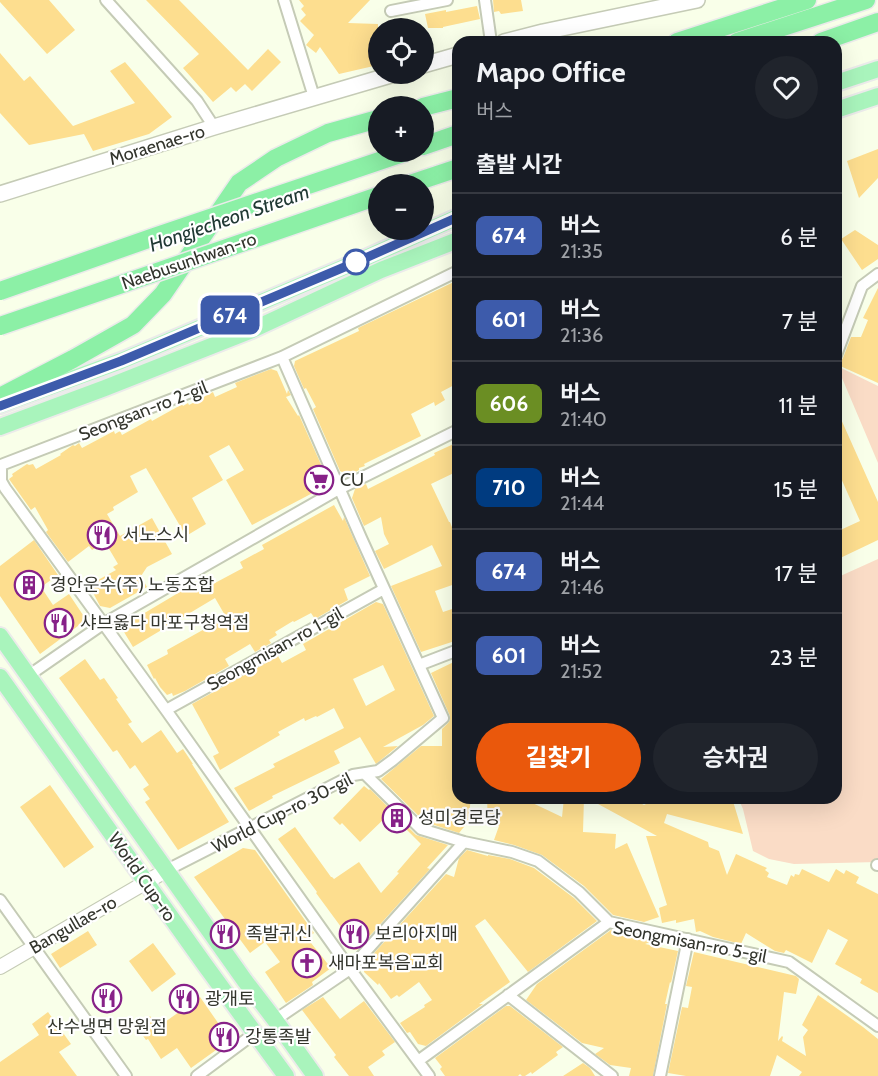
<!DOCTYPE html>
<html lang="ko">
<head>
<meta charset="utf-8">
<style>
  :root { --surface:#171b24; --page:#20242c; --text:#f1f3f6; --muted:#9ea1a6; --line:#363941; --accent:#ea580c }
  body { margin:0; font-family:Cabin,"Noto Sans KR",sans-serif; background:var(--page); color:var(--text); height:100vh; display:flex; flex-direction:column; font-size:22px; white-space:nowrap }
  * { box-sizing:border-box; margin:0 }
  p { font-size:20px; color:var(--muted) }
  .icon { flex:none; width:33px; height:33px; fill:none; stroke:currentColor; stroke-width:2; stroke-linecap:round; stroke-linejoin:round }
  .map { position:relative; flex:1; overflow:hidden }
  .sheet { position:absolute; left:452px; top:36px; width:390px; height:768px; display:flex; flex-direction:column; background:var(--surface); border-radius:18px; box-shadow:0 6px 24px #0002 }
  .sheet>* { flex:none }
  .badge { padding:0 12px; border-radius:9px; font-size:21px; line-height:39px }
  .fabs { position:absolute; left:368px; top:18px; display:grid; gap:12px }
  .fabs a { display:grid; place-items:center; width:66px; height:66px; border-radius:50%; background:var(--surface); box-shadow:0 6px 24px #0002; font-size:30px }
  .map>.badge { position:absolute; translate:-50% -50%; box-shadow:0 0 0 3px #fff }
  h2 { padding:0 24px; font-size:22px; line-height:54px }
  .round { display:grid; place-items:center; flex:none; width:63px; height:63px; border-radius:32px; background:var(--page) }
  .head { display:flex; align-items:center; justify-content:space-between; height:102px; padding:0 24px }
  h1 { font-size:28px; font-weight:700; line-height:45px }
  .primary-button { display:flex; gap:12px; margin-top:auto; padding:12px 24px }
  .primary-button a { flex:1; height:69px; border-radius:36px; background:var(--accent); color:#fff; font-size:24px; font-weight:700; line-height:69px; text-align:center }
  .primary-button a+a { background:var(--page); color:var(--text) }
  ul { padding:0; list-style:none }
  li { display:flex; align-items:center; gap:18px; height:84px; padding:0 24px; border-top:2px solid var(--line) }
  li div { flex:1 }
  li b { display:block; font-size:22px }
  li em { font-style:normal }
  li .badge { min-width:66px; font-weight:700; text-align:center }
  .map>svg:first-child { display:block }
</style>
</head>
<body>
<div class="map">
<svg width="878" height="1076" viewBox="0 0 878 1076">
  <rect width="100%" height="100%" fill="#f9ffe9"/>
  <path fill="#fadcc6" d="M837,366L878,386V463L842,378Z
    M878,559V862L794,864L769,859L753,851L743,809L738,798H836V578Z"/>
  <path fill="#f9ffe9" d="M810,0H878V34L836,48V42H693Z
    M457,128L458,174L423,184H378V201L0,330V287L389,152H423Z"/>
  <path fill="#fdde8f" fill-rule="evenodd" d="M0,0H49L75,30L47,54L0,2Z
    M146,0H179L248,70L268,49L281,62L252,91L245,84L236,92L231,87L213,102L183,68L199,54Z
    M299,0H370L348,23L378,24V65L339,74L320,47L316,53L306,45L314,35L300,21L306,15L301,9L304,6Z
    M493,0H521L523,11L501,14L499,11L494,12Z
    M477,6L480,19L443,27V28H428L425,14L446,10V12Z
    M0,53L24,81L30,76L73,126L135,103L110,71L125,62L172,117L149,134L93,151L84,134L29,145L0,113Z
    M878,149V178L859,198L847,161Z
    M855,230L878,245V259L862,270L841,239Z
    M458,280V369L453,371L458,380V383L441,392L445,400L435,406L434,402L411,414L421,436L364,464L365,466L359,468V470L352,474L344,473L340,471L313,409L316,407L306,388L304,389L294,366L295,361L359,331L358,328Z
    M878,288V383L838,365L843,358L851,337H861L868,320L863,318Z
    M271,369L277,371L287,394L288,390L291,395L286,397L298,416L299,415L327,478L324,487L252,525L226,480L244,470L229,445L209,456L223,480L192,498L206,524L186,536L146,468L130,476L138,492L113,507L114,510L107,514L120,536L152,518L172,554L147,567L141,576L147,587L110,608L100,606L89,585L116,570L113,567L118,564L105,542L92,550L89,546L68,562L46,532L48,530L35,507L31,510L9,479L13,476L12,474L27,464L29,465L33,464L36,469L61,455L60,454L73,445L75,446L79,443L82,448L114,431L115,434L120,431L122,435L151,419L152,421L179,406L182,404L183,406L188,403L189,405L213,392L215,397L237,387L235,383Z
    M836,408L878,502V540L836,560V532L860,521L836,467Z
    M458,442V471L431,484L449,522H450L453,530L458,528V583L435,591L443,612L458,607V640L421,652L391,586L442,566L432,545L384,569L375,551L389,544L384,534L381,517L364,526L352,498L355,489L366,484L368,489L435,455L434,453Z
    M334,505L343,521L344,517L370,576L344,589L348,600L315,619L311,613L294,622L293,621L275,632L277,635L269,640L271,643L255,652L250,644L225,659L229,666L185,691L173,696L172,693L167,695L160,687L155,678L154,679L147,665L168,654L167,650L226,617L215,598L133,647L121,627L195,583L200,591L243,568L240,562L264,549L262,545Z
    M34,540L58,575L41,587L53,605L69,594L83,615L82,623L40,654L0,596V566Z
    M376,602L383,604L434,716L423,725L383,747L398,746L376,764L360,737L334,751L340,763L272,796L273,798L249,811L234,788L275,767L273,764L344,728L334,708L317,717L316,716L305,721L304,718L278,732L280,735L220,770L213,756L219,753L192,704L278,656L282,663L306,650L303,644ZM383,665L395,690L366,706L353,679Z
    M85,659L100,680L104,678L118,698L116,699L132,722L128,724L142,743L161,730L177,753L183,749L193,764H192L229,822L178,850L145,802L150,799L143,789L149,785L135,765L130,769L117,750L113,752L59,678Z
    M458,660V798H471L468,822L459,833L425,822L381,779L421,746H442V729L448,723L450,720V716L431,673Z
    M50,785L94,847L64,868L20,807Z
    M364,786L369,790L370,789L416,835L448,845L427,868L430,869L357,950L352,949L339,937L344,931L316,893L317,892L278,839L295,827L331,877H332L334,879L359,862L381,893L399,873L397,872L421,844L401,824L399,828L386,817L360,842L342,823L340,825L333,818Z
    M487,798H522L562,817L564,798H584L583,832L616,834L615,849L627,843L659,917L644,922L613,915L584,886L542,855L514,845L494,840L499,826H488Z
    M587,798H631L644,805L658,798H732L743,834L667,814L664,823L708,842L709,847L719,851L727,875L736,854L767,868L765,870L769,873L767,877L787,885L791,875L794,877L795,874L799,875L802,869L829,882L836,869L844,874L846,870L859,877L856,883L878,894V993L860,983L862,979L835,964L848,940L828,929L812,963L786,950L784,953L775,951L746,933L741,944L713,937L700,931L696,932L694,919L676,923V920L662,923L659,908L667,905L646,836H657Z
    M243,848L255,850L314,933L307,938L331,968L312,982L313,985L286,1003L265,972L280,962L265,942L250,953L194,877Z
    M467,850L488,856V855L510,859L534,868L574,898L597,921L528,972L485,919L475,926L510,982L479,1004H483L426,1046L418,1044L410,1032L407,1033L400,1023L425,1007L424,1005L432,1000L419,982L399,997L397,995L391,999L379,983L378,985L364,972L365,963L446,874L454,877L459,858Z
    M611,930L616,931L612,932L653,941L645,944L678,951L671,983L670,982L665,1004H667L653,1076H629L631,1068L610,1065L595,1054L604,1048L582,1043L526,1000L537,984Z
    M88,931L97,945L60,968L51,954Z
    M153,943L176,974L152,992L129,961Z
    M694,952L796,976L799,979L796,994L784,992L778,1041L782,1036L783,1037L782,1041L806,1056L803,1037L808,1030L802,1025L818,995L863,1027L878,1039V1076H799L802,1072L777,1055L770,1076H686L668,1073L682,1007L688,1008L692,987L686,986Z
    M200,997L230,1040L191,1068L177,1048L161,1059L148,1039L146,1040L136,1026L150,1016L158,1027Z
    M323,997L340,1019L364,1001L395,1042L382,1051L385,1055L368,1067L374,1076H349L334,1057L336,1055L302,1010Z
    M506,1006H510L563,1047L556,1052L558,1055L532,1074L531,1072L525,1076H522L520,1074L518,1076H445L440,1069L442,1067L435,1058Z
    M48,1012L71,1044L59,1052L77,1076H0V1062L39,1035L32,1024Z
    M583,1063L590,1068L595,1076H563Z"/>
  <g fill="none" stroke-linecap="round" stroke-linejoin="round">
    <g stroke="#c5cbb6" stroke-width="14">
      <path id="minor" d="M106,0L197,101L214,127
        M284,0L314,97
        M485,0L491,42
        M391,11L447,0
        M836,355L862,286L878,274
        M419,665L458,650
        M28,676L103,624L339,489L458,430
        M166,710L384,589
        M365,774L421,829L464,842L512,852L538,861L579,892L609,922
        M877,865H878
        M167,870L353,775L378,771L393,760L443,718L361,538L282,357
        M0,900L126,1076
        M508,995L612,1076
        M275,1020L350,969L464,842
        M418,1061L609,922L789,962L878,1026
        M197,1076L255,1033
        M429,1076L350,969L166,710L5,488L1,481V465L282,357L458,271
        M660,1076L688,939"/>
    </g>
    <g stroke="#c5cbb6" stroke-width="16">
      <path id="tertiary" d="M0,967L167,870"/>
    </g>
    <g stroke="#c5cbb6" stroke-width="18">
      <path id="secondary" d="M504,42L543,32L697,0
        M423,65L458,55
        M0,194L214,127L394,74"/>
    </g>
    <g stroke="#ebebea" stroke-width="20">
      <path id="primary" d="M836,83L878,69
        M836,110L878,96
        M0,405L121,361L354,263L458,217
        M0,427L105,388L252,330L381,270L458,240
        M0,636L245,981L275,1020L315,1076
        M0,677L205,965L286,1076"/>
    </g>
    <g stroke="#ebebea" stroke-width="21">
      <path id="trunk" d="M677,42L807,0
        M737,42L866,0
        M821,42L878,22
        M423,107L458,98
        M423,146L458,134
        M410,184L458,168
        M0,397L73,359L133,325L163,294L239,183L276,158L328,133L378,119"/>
    </g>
    <use href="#minor" stroke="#fff" stroke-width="10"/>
    <use href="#tertiary" stroke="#fff" stroke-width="14"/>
    <use href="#secondary" stroke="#fff" stroke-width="15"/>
    <use href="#primary" stroke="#a9f4bc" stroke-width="16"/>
    <use href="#trunk" stroke="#8cf0a6" stroke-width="18"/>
    <g stroke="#ebebea" stroke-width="21" stroke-linecap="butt">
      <path id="trunk-bridge" d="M0,291L154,237L406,152
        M0,326L378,196"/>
    </g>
    <use href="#trunk-bridge" stroke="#8cf0a6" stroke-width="18"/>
  </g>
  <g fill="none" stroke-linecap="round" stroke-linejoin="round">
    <g stroke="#fff" stroke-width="14">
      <path id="line" d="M0,406L121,361L354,263L458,217"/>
    </g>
    <use href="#line" stroke="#3d5bab" stroke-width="9"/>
  </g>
  <defs>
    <g id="supermarket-ring" transform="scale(1.5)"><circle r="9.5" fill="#fff" stroke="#872188" stroke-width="1.5"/><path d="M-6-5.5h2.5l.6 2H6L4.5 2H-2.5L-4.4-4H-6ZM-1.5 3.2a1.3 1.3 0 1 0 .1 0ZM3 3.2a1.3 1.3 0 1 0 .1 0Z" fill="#872188"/></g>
    <g id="restaurant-ring" transform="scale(1.5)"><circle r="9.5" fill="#fff" stroke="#872188" stroke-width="1.5"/><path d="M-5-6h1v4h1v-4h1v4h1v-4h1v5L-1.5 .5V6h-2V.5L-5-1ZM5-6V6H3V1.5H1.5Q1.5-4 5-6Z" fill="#872188"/></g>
    <g id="building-ring" transform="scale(1.5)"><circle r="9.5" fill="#fff" stroke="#872188" stroke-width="1.5"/><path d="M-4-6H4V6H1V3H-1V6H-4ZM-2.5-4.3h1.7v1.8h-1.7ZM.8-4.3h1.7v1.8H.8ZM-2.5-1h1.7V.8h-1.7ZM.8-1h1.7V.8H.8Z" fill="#872188"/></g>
    <g id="church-ring" transform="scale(1.5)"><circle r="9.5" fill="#fff" stroke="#872188" stroke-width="1.5"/><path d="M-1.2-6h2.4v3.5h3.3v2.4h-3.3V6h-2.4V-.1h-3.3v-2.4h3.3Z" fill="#872188"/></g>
  </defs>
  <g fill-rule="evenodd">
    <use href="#supermarket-ring" x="319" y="480"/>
    <use href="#restaurant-ring" x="102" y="535"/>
    <use href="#building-ring" x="29" y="585"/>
    <use href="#restaurant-ring" x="59" y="623"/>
    <use href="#building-ring" x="397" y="818"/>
    <use href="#restaurant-ring" x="225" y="934"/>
    <use href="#restaurant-ring" x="354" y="934"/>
    <use href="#church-ring" x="307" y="963"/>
    <use href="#restaurant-ring" x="107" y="998"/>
    <use href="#restaurant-ring" x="184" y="999"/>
    <use href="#restaurant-ring" x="224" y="1037"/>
  </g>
  <circle fill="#fff" stroke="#3d5bab" stroke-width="3" cx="356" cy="262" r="12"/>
  <g text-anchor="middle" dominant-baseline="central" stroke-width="4.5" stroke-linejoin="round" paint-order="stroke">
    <g font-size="18" fill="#33352d" stroke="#fff">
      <text transform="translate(157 145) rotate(-17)">Moraenae-ro</text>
      <text transform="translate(189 261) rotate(-19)">Naebusunhwan-ro</text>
      <text transform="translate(143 411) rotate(-21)">Seongsan-ro 2-gil</text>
      <text transform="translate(275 649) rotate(-29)">Seongmisan-ro 1-gil</text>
      <text transform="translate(282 813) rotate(-27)">World Cup-ro 30-gil</text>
      <text transform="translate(142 877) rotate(55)">World Cup-ro</text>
      <text transform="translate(73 925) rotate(-30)">Bangullae-ro</text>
      <text transform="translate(690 942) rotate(11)">Seongmisan-ro 5-gil</text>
    </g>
    <g font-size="18" fill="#33352d" stroke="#fff" text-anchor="start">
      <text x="340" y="480">CU</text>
      <text x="123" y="535">서노스시</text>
      <text x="50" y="585">경안운수(주) 노동조합</text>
      <text x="80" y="623">샤브옳다 마포구청역점</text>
      <text x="418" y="818">성미경로당</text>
      <text x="246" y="934">족발귀신</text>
      <text x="375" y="934">보리아지매</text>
      <text x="328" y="963">새마포복음교회</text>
      <text x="205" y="999">광개토</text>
      <text x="107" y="1027" text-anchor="middle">산수냉면 망원점</text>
      <text x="245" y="1037">강통족발</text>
    </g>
    <g font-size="20" font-style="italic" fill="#213934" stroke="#fff">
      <text transform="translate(229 218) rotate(-19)">Hongjecheon Stream</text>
    </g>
  </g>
</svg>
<div class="fabs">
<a><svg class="icon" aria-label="locate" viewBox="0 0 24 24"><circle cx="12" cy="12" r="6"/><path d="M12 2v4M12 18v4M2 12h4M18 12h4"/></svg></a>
<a>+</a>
<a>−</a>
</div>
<b class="badge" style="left:230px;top:315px;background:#3d5bab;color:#fff">674</b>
<section class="sheet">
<div class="head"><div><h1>Mapo Office</h1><p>버스</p></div><a class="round"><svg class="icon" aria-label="heart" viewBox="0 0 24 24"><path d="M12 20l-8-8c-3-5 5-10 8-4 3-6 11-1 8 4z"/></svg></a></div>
<h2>출발 시간</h2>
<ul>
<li><span class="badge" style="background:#3d5bab;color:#fff">674</span><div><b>버스</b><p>21:35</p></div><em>6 분</em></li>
<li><span class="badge" style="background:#3d5bab;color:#fff">601</span><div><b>버스</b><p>21:36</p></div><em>7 분</em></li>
<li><span class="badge" style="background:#6b8e23;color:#fff">606</span><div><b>버스</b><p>21:40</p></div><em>11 분</em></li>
<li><span class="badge" style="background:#003b80;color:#fff">710</span><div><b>버스</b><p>21:44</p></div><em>15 분</em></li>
<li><span class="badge" style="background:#3d5bab;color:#fff">674</span><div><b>버스</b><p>21:46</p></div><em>17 분</em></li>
<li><span class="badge" style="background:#3d5bab;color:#fff">601</span><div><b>버스</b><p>21:52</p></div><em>23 분</em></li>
</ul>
<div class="primary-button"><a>길찾기</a><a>승차권</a></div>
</section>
</div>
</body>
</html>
